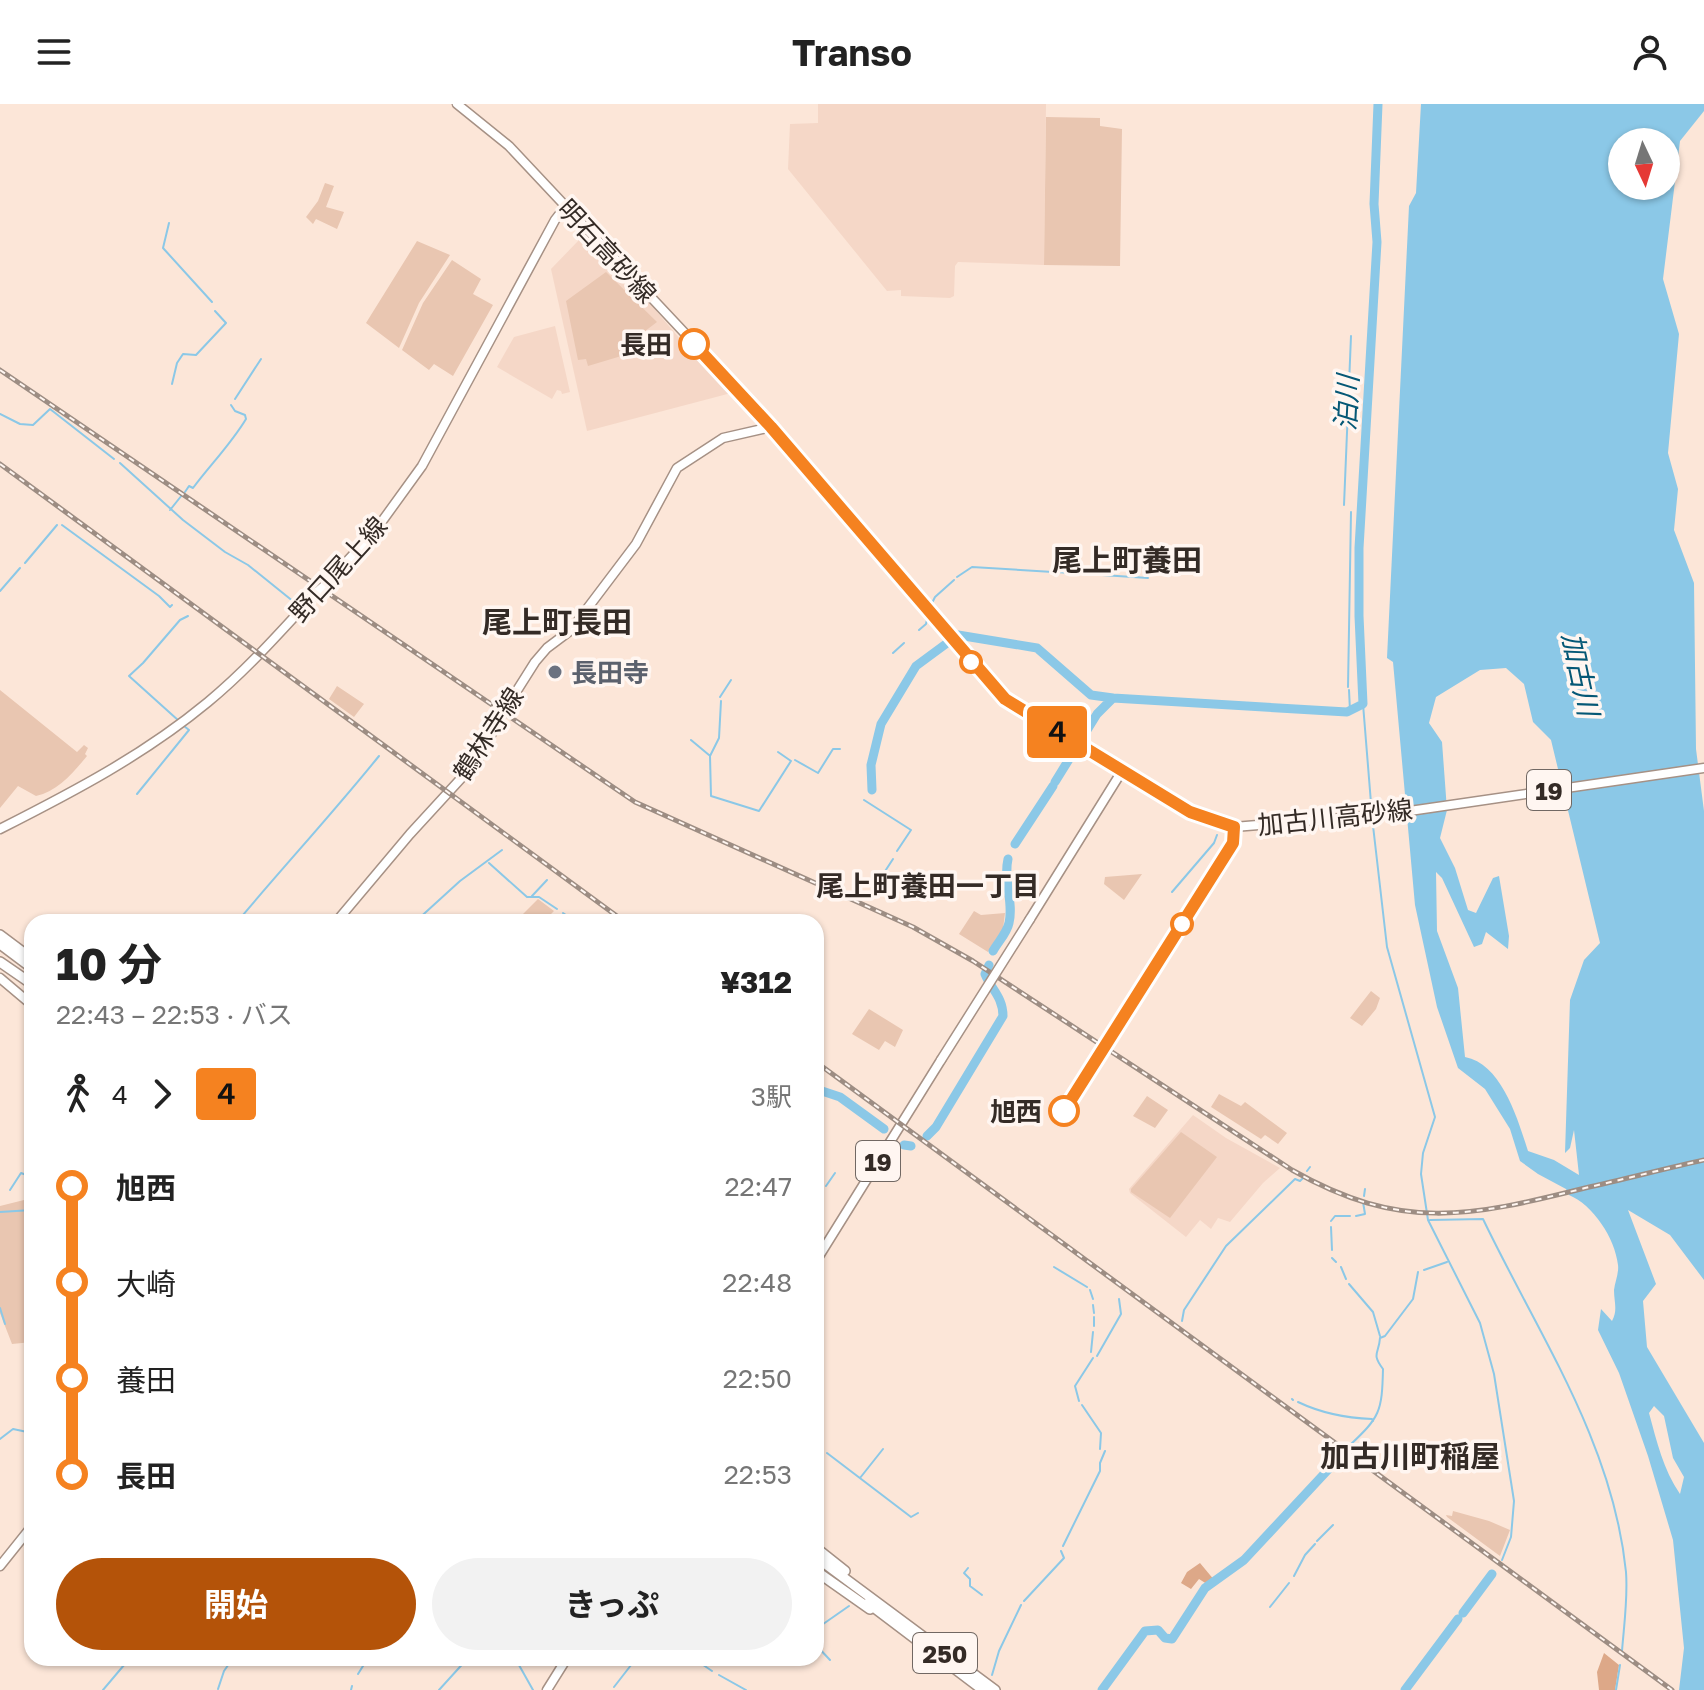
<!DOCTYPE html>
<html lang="ja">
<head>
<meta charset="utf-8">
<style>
  :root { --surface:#fff; --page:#f2f2f2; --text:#222; --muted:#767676; --accent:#b45309 }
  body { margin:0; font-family:"Golos Text","Noto Sans JP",sans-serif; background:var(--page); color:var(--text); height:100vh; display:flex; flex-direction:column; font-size:30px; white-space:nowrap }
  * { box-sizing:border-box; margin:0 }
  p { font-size:26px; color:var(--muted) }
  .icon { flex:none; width:44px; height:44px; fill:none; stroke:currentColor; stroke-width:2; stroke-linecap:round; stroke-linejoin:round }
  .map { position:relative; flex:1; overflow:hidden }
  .sheet { position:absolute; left:24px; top:810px; width:800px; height:752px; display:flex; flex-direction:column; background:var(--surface); border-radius:24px; box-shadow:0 2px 6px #0004 }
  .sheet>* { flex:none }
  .badge { padding:0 16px; border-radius:6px; font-size:28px; line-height:52px }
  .needle { width:52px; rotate:176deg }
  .fabs { position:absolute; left:1608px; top:24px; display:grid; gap:16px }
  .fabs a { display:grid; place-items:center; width:72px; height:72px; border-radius:50%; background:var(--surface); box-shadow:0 2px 6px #0004; font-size:40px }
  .map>.badge { position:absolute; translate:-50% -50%; box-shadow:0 0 0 4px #fff }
  .legs { display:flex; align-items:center; gap:12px; height:88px; padding:0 32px; font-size:26px }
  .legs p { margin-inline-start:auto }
  .overview { display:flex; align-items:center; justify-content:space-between; height:136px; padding:0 32px }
  h1 { font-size:44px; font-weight:700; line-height:60px }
  .cta { display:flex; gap:16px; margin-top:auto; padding:16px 32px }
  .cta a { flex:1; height:92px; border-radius:48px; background:var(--accent); color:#fff; font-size:32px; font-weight:700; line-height:92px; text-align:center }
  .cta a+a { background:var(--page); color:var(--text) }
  ul { padding:0 32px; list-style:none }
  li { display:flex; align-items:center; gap:28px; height:96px; font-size:30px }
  li i { display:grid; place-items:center; width:12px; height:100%; margin:0 10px; background:currentColor }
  li i::after { content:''; width:20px; height:20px; margin:-10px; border:6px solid; border-radius:50%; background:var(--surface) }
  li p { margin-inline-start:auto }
  li:first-child i { background:linear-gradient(#0000 50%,currentColor 0) }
  li:last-child i { background:linear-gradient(currentColor 50%,#0000 0) }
  header { display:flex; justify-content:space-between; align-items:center; height:104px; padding:0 32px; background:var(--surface); font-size:36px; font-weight:700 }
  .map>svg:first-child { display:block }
</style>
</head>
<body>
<header><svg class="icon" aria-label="menu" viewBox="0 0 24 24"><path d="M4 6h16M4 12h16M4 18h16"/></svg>Transo<svg class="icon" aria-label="person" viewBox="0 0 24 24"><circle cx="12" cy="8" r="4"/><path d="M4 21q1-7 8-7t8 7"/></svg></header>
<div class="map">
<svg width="1704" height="1586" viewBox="0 0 1704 1586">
  <rect width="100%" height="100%" fill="#fce6d8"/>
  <path fill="#f5d7c7" d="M818,0H1046L1044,161L958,158L955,162L954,192L950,194L901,192V186L887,187L788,65L790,20L818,19Z
    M579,136L636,190L640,188L686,242L690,240L735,288L587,327L551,165Z
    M555,222L570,288L562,290L561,287L557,286L552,295L497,263L514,233Z
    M1193,1011L1226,1034L1280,1064L1263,1079L1230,1118L1218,1114L1211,1125L1200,1116L1186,1133L1130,1089L1129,1085Z"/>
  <path fill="#e9c6b1" d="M1046,13L1100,14V22L1122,25L1120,162L1044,161Z
    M325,79L334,82L326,103L344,108L337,125L316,115L313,120L306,113L318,97Z
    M417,137L450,151L419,199L399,244L366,219Z
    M452,156L481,175L473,190L493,201L453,272L434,260L429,266L402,246L423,199Z
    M606,168L657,218L628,240V250L588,262L586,255L578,256L566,197Z
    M337,582L364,600L354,613L329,595Z
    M0,586L77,648L84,641L88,644L85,650L87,652C73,669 58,687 36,692L18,682L0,704Z
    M1142,770L1124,796L1104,780L1105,773Z
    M538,795L554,807L543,818H527L522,811Z
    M974,807L981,811L1005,809L1003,825L988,848L959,830Z
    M1371,887L1380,894L1376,905L1362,922L1350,914Z
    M869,905L903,926L895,943L885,937L879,946L852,930Z
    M1219,990L1241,1002L1245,998L1287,1029L1278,1040L1265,1031L1261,1035L1211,1003Z
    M1147,992L1168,1006L1155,1024L1133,1012Z
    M1181,1028L1217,1053L1170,1114L1131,1088V1085Z
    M32,1094V1238L12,1240L0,1209V1102Z
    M1453,1407L1489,1417L1510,1426L1500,1452L1447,1413L1446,1411L1452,1412Z"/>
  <path fill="#dda888" d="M1200,1459L1215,1477L1210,1482L1199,1475L1191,1485L1181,1479L1187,1468Z
    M1604,1549L1619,1561L1615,1586H1599L1597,1568Z"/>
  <path fill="#8bc8e7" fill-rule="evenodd" d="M1421,0H1704V7L1680,37L1663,175L1679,230L1668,349L1678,385L1674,426L1694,479L1696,645L1704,707V1176L1670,1131L1628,1106L1656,1180L1643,1197L1647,1243L1704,1339V1586H1679L1684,1544L1673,1436L1648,1352L1619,1269L1598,1226L1601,1205L1612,1217C1618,1206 1614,1198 1614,1186C1615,1178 1619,1169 1618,1161C1615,1134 1593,1101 1569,1091L1566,1085L1538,1070L1520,1057L1510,1025L1485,985L1458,964L1437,903L1415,801L1393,558L1387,554L1409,102L1416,89ZM1622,38H1666V82H1622ZM1506,564L1524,580L1533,618L1551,636L1600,839L1584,856L1570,896L1565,1049L1570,1044L1574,1026L1579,1071L1554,1056L1528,1047C1518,1016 1502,960 1465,953L1458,884L1437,827L1436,768L1442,774L1474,843L1482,840L1486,828L1508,845L1509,832L1499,772L1493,774L1476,809L1468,806L1455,764L1440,734L1447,706L1442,638L1429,619L1436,593L1480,566ZM1654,1302L1664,1312L1673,1354L1684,1373L1680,1390C1663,1365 1657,1338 1649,1309Z"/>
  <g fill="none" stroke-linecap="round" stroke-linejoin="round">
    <path stroke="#8bc8e7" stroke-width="2" d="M169,119L163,144L212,198
      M172,280L177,259L183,250L196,251L226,219L215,207
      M235,295L261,255
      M0,310L20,320L33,321L50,305L114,355
      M120,359L183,416L225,448L248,461L294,498
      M185,388L189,382L193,384C211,360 231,340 246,315L245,311L235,307L231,301
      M1344,401L1351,232
      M170,406L182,391
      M62,421L159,492L170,503L172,501
      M25,459L57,421
      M1056,468L1148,474
      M957,473L972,463L1053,468
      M0,487L20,464
      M930,503L935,493L954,476
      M919,526L926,520L928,511
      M893,549L904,539
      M1348,583L1351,408
      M1349,586L1350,607
      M720,593L731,576
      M721,597L719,634L710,652L711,692L759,707L791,657L778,648
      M1363,600L1371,699
      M179,617L129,572L143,559L180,516L188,512
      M691,636L709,651
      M795,656L818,669L833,645H840
      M137,690L189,626L184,622
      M864,696L911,726L897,747
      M1372,713L1387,843L1435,1013L1423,1049L1421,1070L1428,1116L1480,1219L1494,1270L1514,1397L1511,1433L1502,1456
      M489,759L527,793H539L557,805
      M878,778L893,755
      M1172,788L1214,739L1217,731
      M532,792L547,776
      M563,809L576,818
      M237,818C284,762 333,709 379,652
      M415,818L460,777L502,746
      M1307,1067L1310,1063
      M826,1082L835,1069
      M10,1086L21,1069L32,1073
      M816,1088L823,1081
      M1364,1092L1365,1085
      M0,1108L32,1106
      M1356,1112L1365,1110L1363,1098
      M1430,1116L1483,1115C1538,1230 1613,1338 1626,1468C1628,1494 1624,1521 1622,1547
      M1331,1117L1335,1112H1350
      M1331,1123L1332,1146
      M1332,1154L1336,1158
      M1054,1163L1087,1183
      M1341,1163L1346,1175
      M1424,1166L1447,1158
      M1349,1180L1373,1208L1380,1232
      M1090,1186L1093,1195
      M1093,1201L1094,1209
      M0,1204L5,1220
      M1094,1213V1222
      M1182,1217L1184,1206L1226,1142L1295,1075L1300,1077L1304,1073
      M1091,1248L1093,1228
      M1097,1252L1121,1210L1119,1195
      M1292,1295L1293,1296
      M1079,1297L1075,1282L1093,1254
      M1298,1298C1321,1309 1346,1314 1372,1315L1373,1317
      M1082,1301L1101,1329L1100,1345
      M0,1335L13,1325L32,1329
      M1349,1342C1380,1313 1382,1308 1383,1265C1371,1249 1379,1250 1380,1234L1385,1232L1413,1195L1418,1168
      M827,1349L911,1413L918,1409
      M860,1374L883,1345
      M1317,1437L1333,1421
      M1063,1442L1100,1367V1359L1105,1347
      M968,1464L964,1469L970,1475V1482L982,1491
      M1294,1472L1305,1451L1315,1440
      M1024,1497L1064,1454L1061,1447
      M1270,1503L1289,1479
      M816,1525L849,1502
      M816,1541L830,1556
      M515,1554L533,1586
      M693,1554L712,1567
      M358,1570L368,1554
      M719,1571L746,1586
      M992,1571L999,1547L1021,1501
      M614,1583L635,1556
      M218,1585L224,1567L233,1554
      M103,1586L130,1554
      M351,1586L352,1582
      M439,1586L468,1554
      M1616,1586L1620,1561"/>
    <path stroke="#8bc8e7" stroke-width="9" d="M1055,678L1097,610L1113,594L1347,608L1363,600L1359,512V444L1377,138L1374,100L1378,0
      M872,686L871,661L881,620L916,562L958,531L1037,544L1091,591L1113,594
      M1015,740L1053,682
      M993,847C998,838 1007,829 1009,819C1014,798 1003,777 1008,755
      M816,985L840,993L884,1025
      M927,1032L936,1023L1003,912C1003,893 991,885 985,870L989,861
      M904,1041L911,1042
      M1463,1509L1492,1470
      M1102,1586L1145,1527L1158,1526L1165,1534L1172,1535L1205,1484L1244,1456L1338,1355
      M1405,1586L1458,1515"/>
    <g stroke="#a69185" stroke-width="11">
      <path id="major" d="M457,0L509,42L741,289L1005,595L1190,708L1234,723L1331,715L1389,710L1704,664
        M325,481L375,427L422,362L555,116L565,103
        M1368,704L1377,703
        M0,725C73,688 144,651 208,598C248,565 283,525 319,486
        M1030,815L1122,667
        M336,818L410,730L477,657L504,607L535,558L547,544L571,526L636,440L677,364L723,334L771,323
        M0,874L32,901
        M816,1157L941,956
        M0,1462L32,1422
        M547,1586L567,1554"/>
    </g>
    <g stroke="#a69185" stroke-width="12">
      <path id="highway" d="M0,831L32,855
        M0,840L32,864
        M0,858L32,880
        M816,1444L845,1467
        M816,1453L995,1586
        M816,1467L870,1505
        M868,1499L983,1586"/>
    </g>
    <use href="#major" stroke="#fff" stroke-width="8"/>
    <use href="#highway" stroke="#fff" stroke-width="9"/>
    <g stroke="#9d8d83" stroke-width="5">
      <path id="rail" d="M0,266L635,698L913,823L973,857L1292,1066C1401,1128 1470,1113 1585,1084C1625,1075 1664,1065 1704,1056
        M0,360L625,818
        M816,958L1672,1586"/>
    </g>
    <use href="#rail" stroke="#fff6f1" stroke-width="2" stroke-dasharray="6" stroke-linecap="butt"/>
    <g stroke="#a69185" stroke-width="11" stroke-linecap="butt">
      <path id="major-bridge" d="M319,486L325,481
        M941,956L1030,815"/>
    </g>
    <use href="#major-bridge" stroke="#fff" stroke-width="8"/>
  </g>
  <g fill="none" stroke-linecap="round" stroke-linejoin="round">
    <g stroke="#fff" stroke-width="18">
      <path id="line-1" d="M694,240L771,323L1005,595L1190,708L1234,723L1233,739L1064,1007"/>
    </g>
    <use href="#line-1" stroke="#f58220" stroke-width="12"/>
  </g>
  <g fill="#fff" stroke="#f58220" stroke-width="4">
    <circle cx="694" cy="240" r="14"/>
    <circle cx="971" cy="558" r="10"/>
    <circle cx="1182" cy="820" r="10"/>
    <circle cx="1064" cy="1007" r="14"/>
  </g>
  <circle fill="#6b7280" stroke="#fff6f1" stroke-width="3" cx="555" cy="568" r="8"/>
  <g text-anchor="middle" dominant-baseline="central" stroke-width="7" stroke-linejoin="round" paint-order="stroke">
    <g fill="#fff6f1" stroke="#716863" stroke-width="2">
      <rect x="1527" y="666" width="44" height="40" rx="6"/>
      <rect x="856" y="1037" width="44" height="40" rx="6"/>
      <rect x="913" y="1529" width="64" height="40" rx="6"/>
    </g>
    <g font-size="24" font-weight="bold" fill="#342b26">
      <text x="1549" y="686">19</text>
      <text x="878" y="1057">19</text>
      <text x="945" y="1549">250</text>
    </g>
    <g font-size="26" fill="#342b26" stroke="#fff6f1">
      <text transform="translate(607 147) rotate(47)">明石高砂線</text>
      <text transform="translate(338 465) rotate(-48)">野口尾上線</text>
      <text transform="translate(488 630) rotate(-57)">鶴林寺線</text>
      <text transform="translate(1335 713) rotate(-6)">加古川高砂線</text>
    </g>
    <g font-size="26" font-weight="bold" fill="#342b26" stroke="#fff6f1" text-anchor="end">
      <text x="672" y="240">長田</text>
      <text x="1042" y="1007">旭西</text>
    </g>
    <g font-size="26" font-weight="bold" fill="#5b616d" stroke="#fff6f1" text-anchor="start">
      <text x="571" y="568">長田寺</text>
    </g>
    <g font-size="28" font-style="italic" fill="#055876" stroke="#fff6f1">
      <text transform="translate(1346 299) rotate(-87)">泊川</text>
      <text transform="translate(1581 570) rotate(78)">加古川</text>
    </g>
    <g font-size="28" font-weight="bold" fill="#342b26" stroke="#fff6f1">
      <text x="928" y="781">尾上町養田一丁目</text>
    </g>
    <g font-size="30" font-weight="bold" fill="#342b26" stroke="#fff6f1">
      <text x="1127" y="456">尾上町養田</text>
      <text x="557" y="518">尾上町長田</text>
      <text x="1410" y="1352">加古川町稲屋</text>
    </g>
  </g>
</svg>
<div class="fabs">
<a><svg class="needle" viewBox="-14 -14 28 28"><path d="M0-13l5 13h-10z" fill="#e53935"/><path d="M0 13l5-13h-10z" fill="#767676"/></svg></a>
</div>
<b class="badge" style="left:1057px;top:628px;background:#f58220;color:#111">４</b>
<section class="sheet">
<div class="overview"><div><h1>10 分</h1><p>22:43 – 22:53 · バス</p></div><b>¥312</b></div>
<div class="legs"><svg class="icon" aria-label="walk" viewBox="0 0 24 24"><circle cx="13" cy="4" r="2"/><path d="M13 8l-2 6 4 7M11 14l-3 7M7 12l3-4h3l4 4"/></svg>4<svg class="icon" aria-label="forward" viewBox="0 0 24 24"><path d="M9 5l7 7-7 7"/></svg><b class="badge" style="background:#f58220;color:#111">４</b><p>3駅</p></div>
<ul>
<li><i style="color:#f58220"></i><b>旭西</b><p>22:47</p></li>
<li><i style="color:#f58220"></i><span>大崎</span><p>22:48</p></li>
<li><i style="color:#f58220"></i><span>養田</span><p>22:50</p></li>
<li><i style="color:#f58220"></i><b>長田</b><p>22:53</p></li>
</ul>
<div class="cta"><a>開始</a><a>きっぷ</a></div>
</section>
</div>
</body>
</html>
